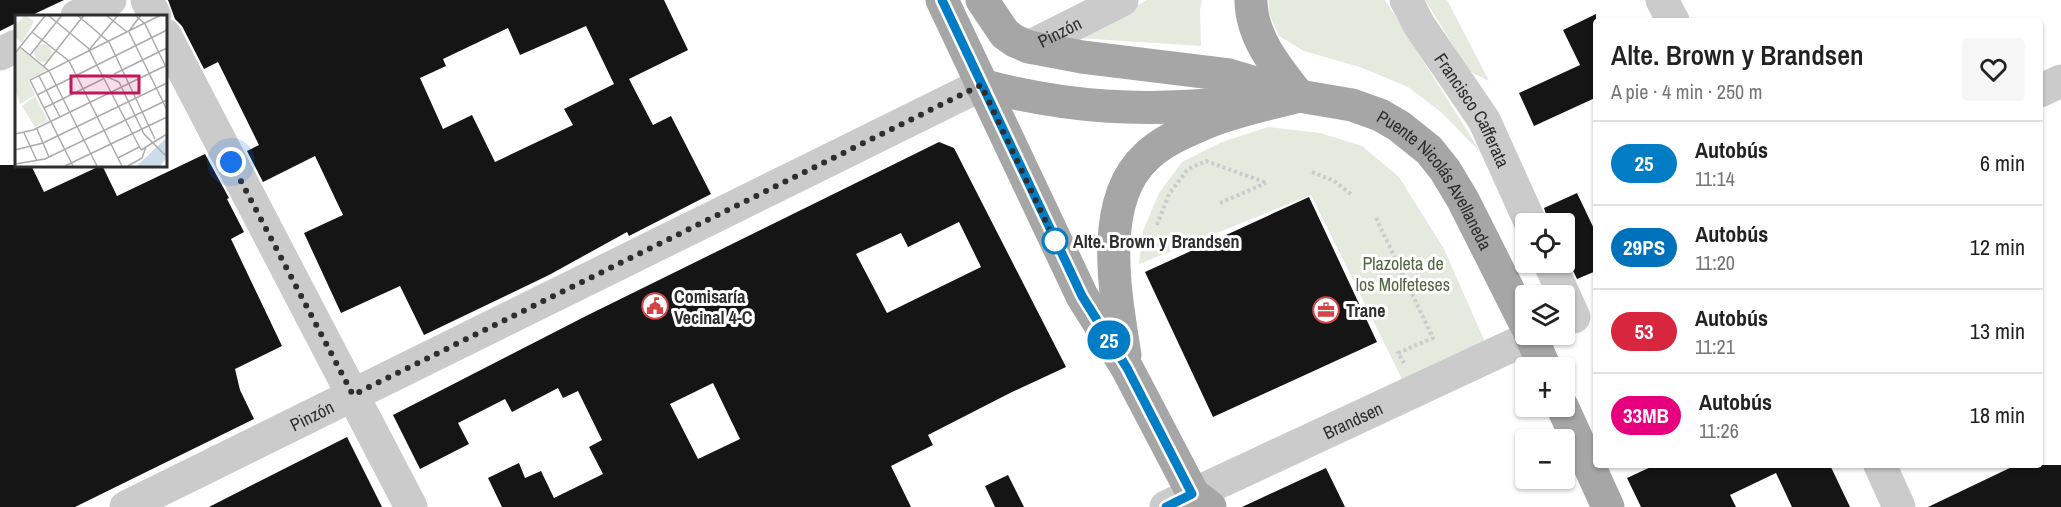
<!DOCTYPE html>
<html lang="es">
<head>
<meta charset="utf-8">
<style>
  :root { --surface:#fff; --page:#f6f6f6; --text:#222; --muted:#767676; --line:#e0e0e0 }
  body { margin:0; font-family:"Archivo Narrow",sans-serif; background:var(--page); color:var(--text); height:100vh; display:flex; flex-direction:column; font-size:22px; white-space:nowrap }
  * { box-sizing:border-box; margin:0 }
  p { font-size:20px; color:var(--muted) }
  .icon { flex:none; width:33px; height:33px; fill:none; stroke:currentColor; stroke-width:2; stroke-linecap:round; stroke-linejoin:round }
  .map { position:relative; flex:1; overflow:hidden }
  .panel { position:absolute; left:1593px; top:18px; width:450px; height:450px; display:flex; flex-direction:column; background:var(--surface); border-radius:6px; box-shadow:0 2px 4px #0004 }
  .panel>* { flex:none }
  .badge { padding:0 12px; border-radius:20px; font-size:21px; line-height:39px }
  .tools { position:absolute; left:1515px; top:213px; display:grid; gap:12px }
  .tools a { display:grid; place-items:center; width:60px; height:60px; border-radius:6px; background:var(--surface); box-shadow:0 2px 4px #0004; font-size:30px }
  .you { position:absolute; width:30px; height:30px; margin:-15px; border:4px solid #fff; border-radius:50%; background:#1a73e8; box-shadow:0 0 0 9px #1a73e833 }
  .map>.badge { position:absolute; translate:-50% -50%; box-shadow:0 0 0 3px #fff }
  .round { display:grid; place-items:center; flex:none; width:63px; height:63px; border-radius:6px; background:var(--page) }
  .headline { display:flex; align-items:center; justify-content:space-between; height:102px; padding:0 18px }
  h1 { font-size:28px; font-weight:600; line-height:45px }
  ul { padding:0; list-style:none }
  li { display:flex; align-items:center; gap:18px; height:84px; padding:0 18px; border-top:2px solid var(--line) }
  li div { flex:1 }
  li b { display:block; font-size:22px }
  li em { font-style:normal }
  li .badge { min-width:66px; font-weight:700; text-align:center }
  .map>svg:first-child { display:block }
</style>
</head>
<body>
<div class="map">
<svg width="2061" height="507" viewBox="0 0 2061 507">
  <rect width="100%" height="100%" fill="#fff"/>
  <path fill="#e4eade" d="M1147,0H1202L1200,10L1201,46L1078,38Z
    M1269,0H1385L1481,153L1441,112L1408,87L1360,67L1304,51L1279,36L1269,13Z
    M1425,0H1447L1489,81L1469,71Z
    M1268,127L1320,133L1362,146L1399,177L1444,249L1485,342L1402,379L1311,195L1139,264L1143,231L1159,193L1182,162L1222,142Z"/>
  <path fill="#151515" fill-rule="evenodd" d="M0,0H64L30,16H16V23L0,31Z
    M168,0H664L688,50L629,79L653,125L671,116L711,194L629,236L627,232L549,275L424,335L400,286L341,313L304,233L343,215L315,156L263,182L247,151L259,145L218,62L204,69L182,26L175,19ZM586,26L614,84L564,109L573,125L495,162L472,115L443,129L420,78L446,66L443,59L508,28L520,55Z
    M1596,14V100L1595,98L1534,126L1519,93L1580,65L1563,30Z
    M939,142L954,148L1066,367L1010,393L928,435L933,445L891,466L911,507H502L488,478L519,463L525,478L541,471L554,498L603,474L589,447L602,440L578,391L563,398L558,388L512,412L505,399L458,423L469,444L420,469L393,415L586,316ZM959,222L981,267L887,313L856,254L901,233L908,247ZM713,383L740,439L698,459L670,404Z
    M205,154L229,198L227,199L244,232L231,239L282,346L235,369L240,390L254,419L75,507H0V165H31L44,192L102,165L117,196Z
    M1577,193L1596,233V271L1577,279L1564,252V224H1549L1544,208Z
    M1309,197L1377,342L1213,417L1145,272Z
    M347,437L382,507H209L266,478Z
    M1655,465H1830L1850,507H1792L1776,473L1730,495L1736,507H1641L1627,478Z
    M2016,465H2061V507H1928Z
    M1326,468L1345,507H1242Z
    M1008,475L1024,507H995L985,486Z"/>
  <g fill="none" stroke-linecap="round" stroke-linejoin="round">
    <path stroke="#cbcbcb" stroke-width="4" stroke-dasharray="3 3" stroke-linecap="butt" d="M1312,172L1334,181L1351,194
      M1220,203L1266,183
      M1376,218L1433,338L1398,353L1404,363
      M1157,225L1169,194L1188,169L1206,161L1267,183"/>
    <g stroke="#cbcbcb" stroke-width="33">
      <path d="M147,0L155,16"/>
      <path id="s1" d="M1406,0L1419,25L1484,120L1531,224"/>
      <path d="M1662,0L1673,21"/>
      <path d="M77,16L110,0"/>
      <path d="M165,35L411,507"/>
      <path id="s2" d="M1029,47L1122,0"/>
      <path d="M0,54L16,46"/>
      <path d="M2040,91L2061,81"/>
      <path d="M1549,262L1574,317"/>
      <path d="M1880,465L1899,507"/>
      <path id="s3" d="M126,507L981,85"/>
      <path id="s4" d="M1166,507L1537,334"/>
    </g>
    <g stroke="#a6a6a6" stroke-width="33">
      <path d="M942,0L1082,296L1127,368L1193,494L1210,507"/>
      <path id="s5" d="M982,0L1005,34L1015,41L1029,47L1082,57L1229,75L1299,96L1352,105L1380,115L1399,126L1429,150L1445,170L1463,200L1526,325"/>
      <path d="M1251,0C1251,37 1277,68 1299,96"/>
      <path d="M981,85C1067,108 1143,112 1231,103"/>
      <path d="M1125,355C1116,298 1097,202 1146,157C1161,142 1182,133 1201,125C1229,112 1269,104 1299,96"/>
      <path d="M1562,406L1608,507"/>
    </g>
    <path stroke="#a6a6a6" stroke-width="33" d="M1530,334L1545,368"/>
  </g>
  <g fill="none" stroke-linecap="round" stroke-linejoin="round">
    <g stroke="#fff" stroke-width="14">
      <path id="line" d="M942,0L1082,296L1127,368L1192,494L1166,507"/>
    </g>
    <use href="#line" stroke="#007dc5" stroke-width="9"/>
    <path stroke="#2e2e2e" stroke-width="6" stroke-dasharray="0 10.8" d="M231,162L353,395L981,85L1055,241"/>
  </g>
  <defs>
    <g id="civic-ring" transform="scale(1.35)"><circle r="9.5" fill="#fff" stroke="#d34348" stroke-width="1.5"/><path d="M-.6-6.5H3V-4.5H.6V-3L4-1V1h2V6H-6V1h2V-1L-.6-3ZM-1.2 2.5V6h2.4V2.5Z" fill="#d34348"/></g>
    <g id="office-ring" transform="scale(1.35)"><circle r="9.5" fill="#fff" stroke="#d34348" stroke-width="1.5"/><path d="M-6-3h4V-5.5h4V-3h4V5H-6ZM-1-4.5V-3h2v-1.5ZM-6 0V1H6V0Z" fill="#d34348"/></g>
  </defs>
  <g fill-rule="evenodd">
    <use href="#civic-ring" x="655" y="306"/>
    <use href="#office-ring" x="1326" y="310"/>
  </g>
  <circle fill="#fff" stroke="#007dc5" stroke-width="3" cx="1055" cy="241" r="12"/>
  <g text-anchor="middle" dominant-baseline="central" stroke-width="6" stroke-linejoin="round" paint-order="stroke">
    <g font-size="18" fill="#2e2e2e" stroke="#fff">
      <text stroke="none"><textPath href="#s2" startOffset="34">Pinzón</textPath></text>
      <text stroke="none"><textPath href="#s1" startOffset="129">Francisco Cafferata</textPath></text>
      <text stroke="none"><textPath href="#s5" startOffset="514">Puente Nicolás Avellaneda</textPath></text>
      <text stroke="none"><textPath href="#s3" startOffset="207">Pinzón</textPath></text>
      <text stroke="none"><textPath href="#s4" startOffset="206">Brandsen</textPath></text>
    </g>
    <g font-size="18" font-weight="bold" fill="#2e2e2e" stroke="#fff" text-anchor="start">
      <text x="1073" y="241">Alte. Brown y Brandsen</text>
    </g>
    <g font-size="18" fill="#506640" stroke="#fff">
      <text x="1403" y="263">Plazoleta de<tspan x="1403" dy="21">los Molfeteses</tspan></text>
    </g>
    <g font-size="18" font-weight="bold" fill="#2e2e2e" stroke="#fff" text-anchor="start">
      <text x="674" y="296">Comisaría<tspan x="674" dy="21">Vecinal 4-C</tspan></text>
      <text x="1346" y="310">Trane</text>
    </g>
  </g>
  <g transform="translate(15 15)">
    <rect width="152" height="152" fill="#fff"/>
    <path d="M10,0L19,6L7,28L0,22V6L3,8ZM19 38a9 9 0 1 1 18 0a9 9 0 1 1-18 0ZM5,33L32,55L13,65L20,80L5,89L0,74V39ZM20,81L33,106L20,112L7,91Z" fill="#e4eade"/>
    <path d="M151,123V144L145,151H122Z" fill="#ccdce8"/>
    <path fill="none" stroke="#ababab" stroke-width="1.5" d="M33,0L73,33L126,135M62,0L94,27L140,124M91,0L112,17M120,0L130,9L150,50M114,16L126,0M17,17L54,46L107,151M114,17L152,95M5,32L34,56L82,151M74,35L103,0M0,38L30,1M15,40L47,0M29,51L69,0M99,59L152,33M88,60L104,67L129,119L152,142M24,61L45,102M22,80L152,15M29,93L88,64M22,114L34,142M9,118L22,146M0,119L18,115L152,50M0,135L28,128L152,68M126,135L152,119M103,143L124,132M0,149L30,144L152,85M50,151L152,102M58,151L15,65L146,0M113,151L127,143L131,132"/>
    <path fill="#c2185b" fill-opacity="0.15" stroke="#c2185b" stroke-width="3" d="M56,61H124V78H56Z"/>
    <rect width="152" height="152" fill="none" stroke="#2e2e2e" stroke-width="3"/>
  </g>
</svg>
<div class="tools">
<a><svg class="icon" aria-label="locate" viewBox="0 0 24 24"><circle cx="12" cy="12" r="6"/><path d="M12 2v4M12 18v4M2 12h4M18 12h4"/></svg></a>
<a><svg class="icon" aria-label="layers" viewBox="0 0 24 24"><path d="M12 4l9 5-9 5-9-5zM3 14l9 5 9-5"/></svg></a>
<a>+</a>
<a>−</a>
</div>
<div class="you" style="left:231px;top:162px"></div>
<b class="badge" style="left:1109px;top:340px;background:#007dc5;color:#fff">25</b>
<section class="panel">
<div class="headline"><div><h1>Alte. Brown y Brandsen</h1><p>A pie · 4 min · 250 m</p></div><a class="round"><svg class="icon" aria-label="heart" viewBox="0 0 24 24"><path d="M12 20l-8-8c-3-5 5-10 8-4 3-6 11-1 8 4z"/></svg></a></div>
<ul>
<li><span class="badge" style="background:#007dc5;color:#fff">25</span><div><b>Autobús</b><p>11:14</p></div><em>6 min</em></li>
<li><span class="badge" style="background:#0072bc;color:#fff">29PS</span><div><b>Autobús</b><p>11:20</p></div><em>12 min</em></li>
<li><span class="badge" style="background:#d7263d;color:#fff">53</span><div><b>Autobús</b><p>11:21</p></div><em>13 min</em></li>
<li><span class="badge" style="background:#e6007e;color:#fff">33MB</span><div><b>Autobús</b><p>11:26</p></div><em>18 min</em></li>
</ul>
</section>
</div>
</body>
</html>
